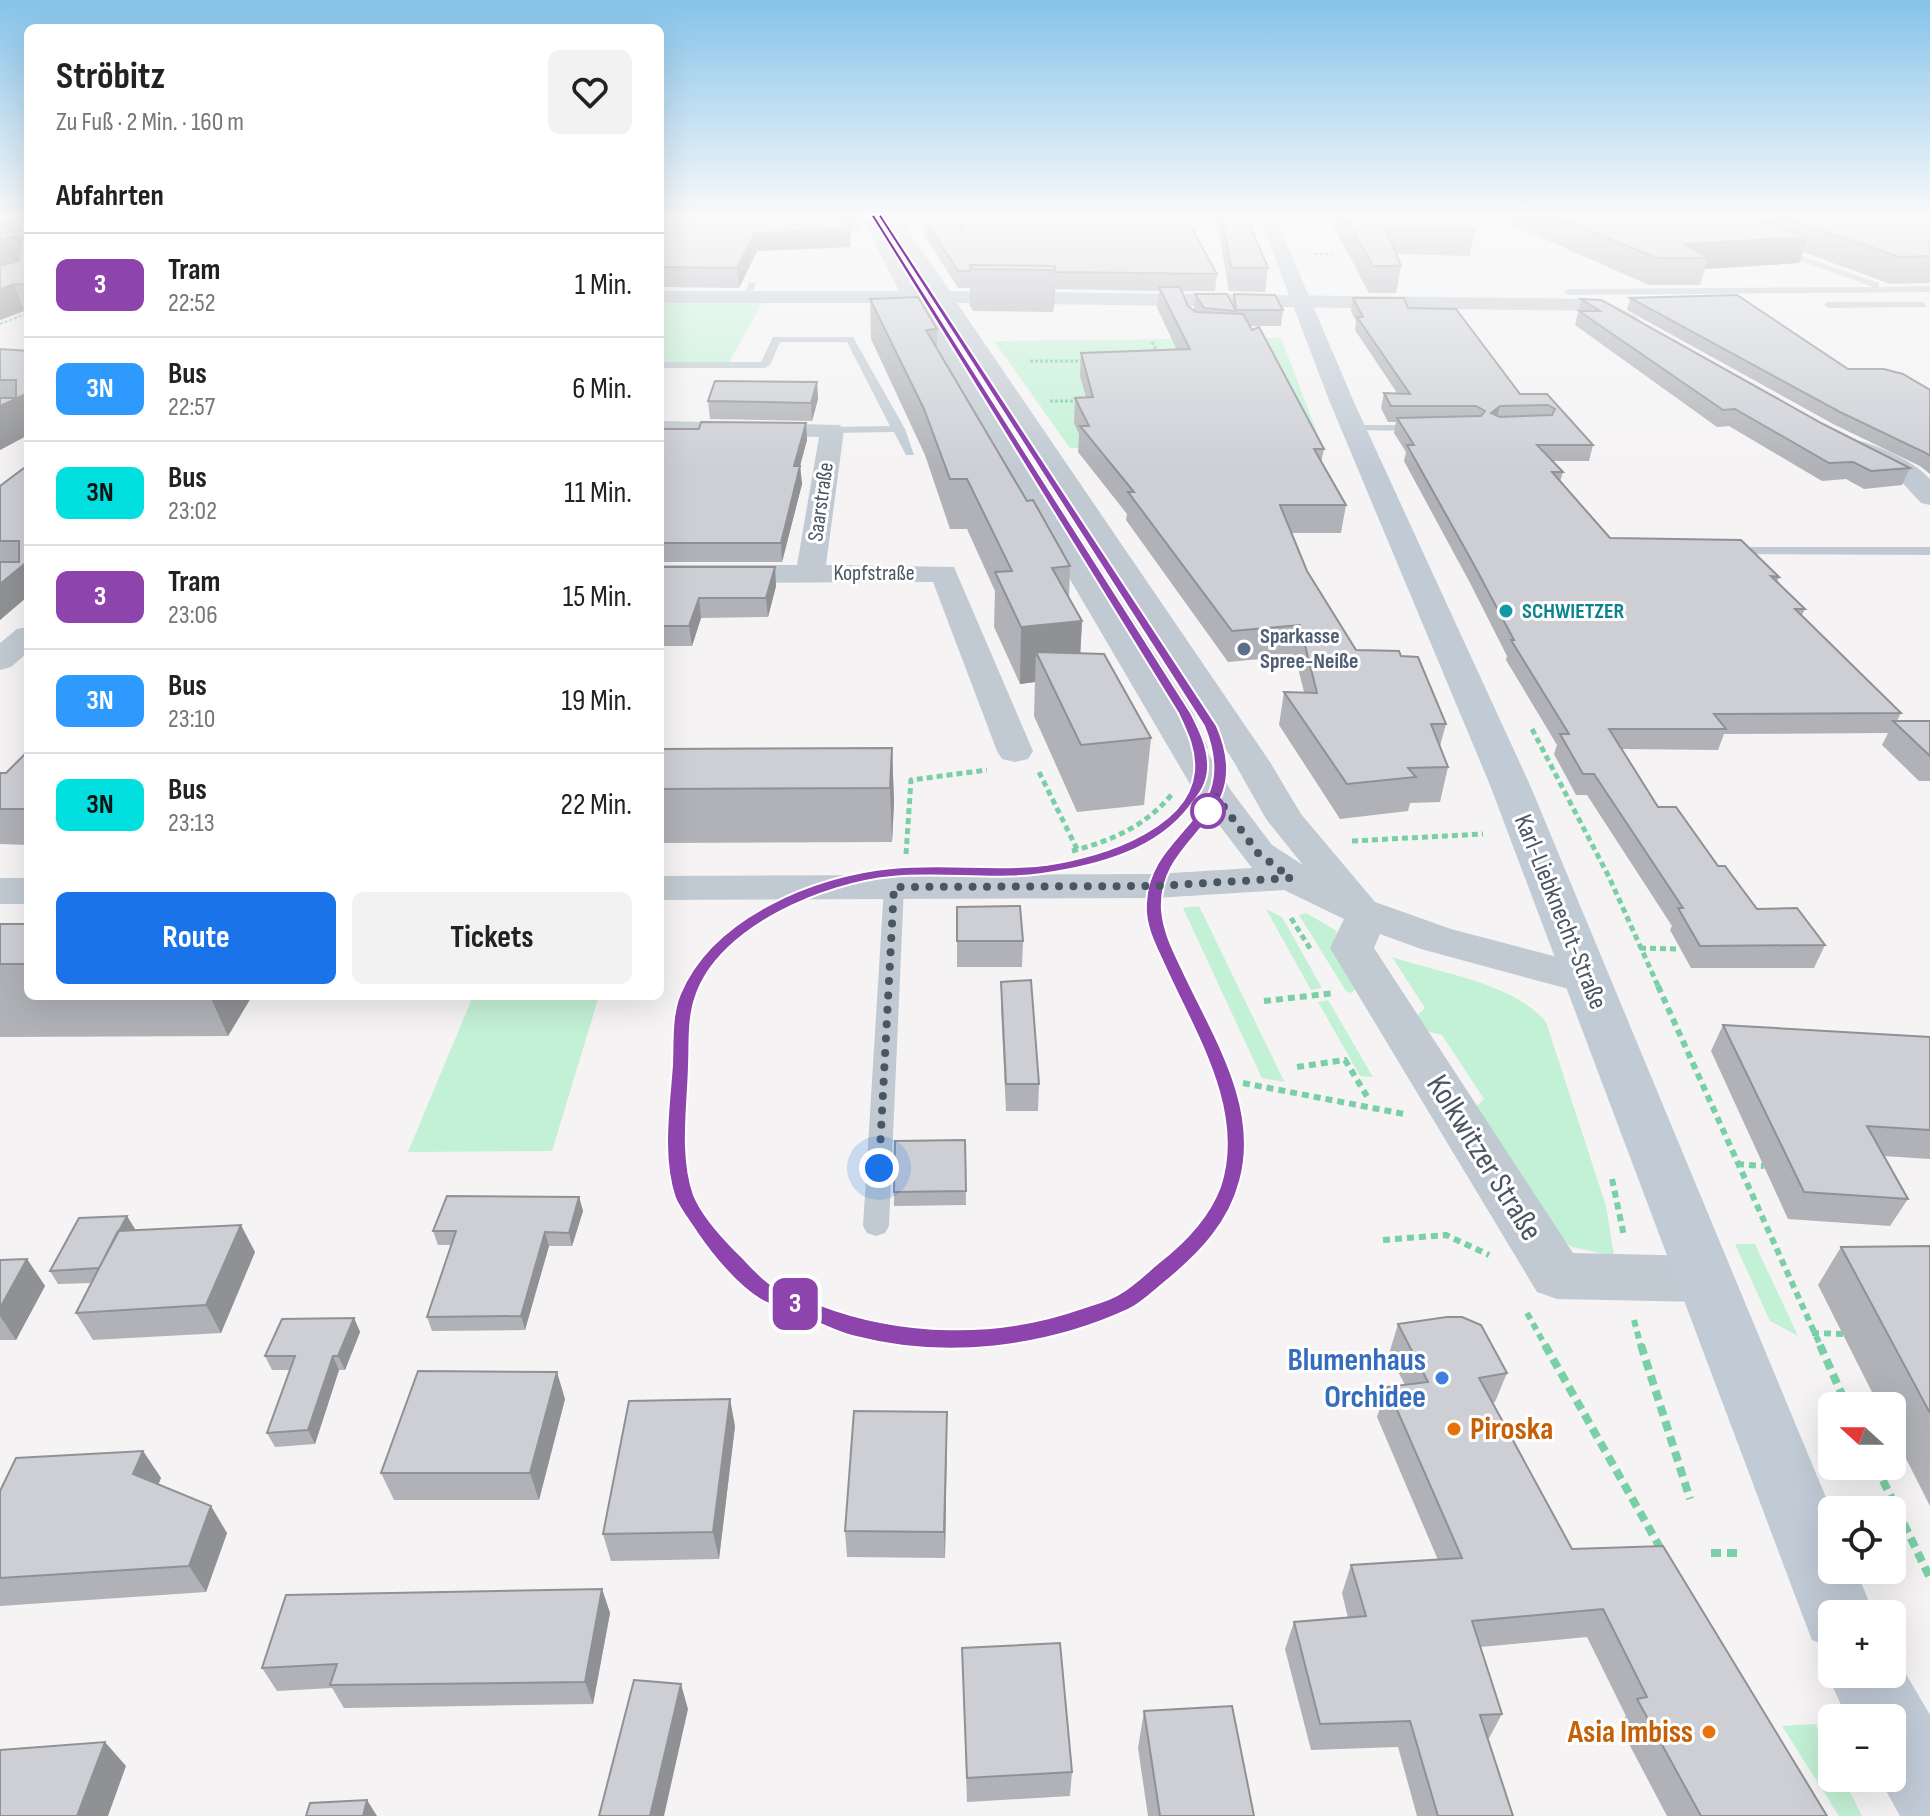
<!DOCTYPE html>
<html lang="de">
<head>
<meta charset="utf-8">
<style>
  :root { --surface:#fff; --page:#f2f2f2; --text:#222; --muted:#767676; --line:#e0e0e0; --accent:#1a73e8 }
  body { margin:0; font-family:"Sofia Sans Condensed",sans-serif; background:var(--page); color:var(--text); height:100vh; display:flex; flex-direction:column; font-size:30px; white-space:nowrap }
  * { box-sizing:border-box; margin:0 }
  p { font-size:26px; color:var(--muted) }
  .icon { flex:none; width:44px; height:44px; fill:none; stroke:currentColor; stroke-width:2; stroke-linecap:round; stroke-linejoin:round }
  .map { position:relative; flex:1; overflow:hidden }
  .side { position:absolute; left:24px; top:24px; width:640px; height:976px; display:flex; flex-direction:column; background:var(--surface); border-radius:12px; box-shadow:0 8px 32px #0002 }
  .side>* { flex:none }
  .badge { padding:0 16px; border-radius:12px; font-size:28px; line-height:52px }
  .needle { width:52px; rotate:291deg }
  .fabs { position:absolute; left:1818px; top:1392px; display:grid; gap:16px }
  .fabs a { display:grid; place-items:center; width:88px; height:88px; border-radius:12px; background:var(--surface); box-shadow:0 8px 32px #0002; font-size:40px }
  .you { position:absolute; width:40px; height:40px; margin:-20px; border:6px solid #fff; border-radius:50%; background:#1a73e8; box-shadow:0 0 0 12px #1a73e833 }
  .map>.badge { position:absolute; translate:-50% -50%; box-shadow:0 0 0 4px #fff }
  h2 { padding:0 32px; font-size:30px; line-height:72px }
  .round { display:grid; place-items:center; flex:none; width:84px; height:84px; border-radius:12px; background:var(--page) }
  .headline { display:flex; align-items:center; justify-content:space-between; height:136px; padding:0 32px }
  h1 { font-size:38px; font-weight:700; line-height:60px }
  .primary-button { display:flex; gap:16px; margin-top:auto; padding:16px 32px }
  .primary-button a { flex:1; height:92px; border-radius:12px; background:var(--accent); color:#fff; font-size:32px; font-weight:700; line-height:92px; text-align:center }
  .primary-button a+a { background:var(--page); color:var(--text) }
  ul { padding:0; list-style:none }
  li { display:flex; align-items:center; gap:24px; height:104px; padding:0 32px; border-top:2px solid var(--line) }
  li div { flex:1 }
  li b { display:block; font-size:30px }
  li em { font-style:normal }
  li .badge { min-width:88px; font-weight:700; text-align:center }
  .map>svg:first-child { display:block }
</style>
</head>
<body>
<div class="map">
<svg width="1930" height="1816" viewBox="0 0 1930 1816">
  <rect width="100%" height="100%" fill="#f5f3f3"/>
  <path fill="#c3f1d5" d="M660,302H763L729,362H660Z
    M1281,338L1321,443L1070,448L994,341Z
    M1199,906L1281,1075L1285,1082L1262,1078L1183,908Z
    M1266,909L1282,917L1322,988L1311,990Z
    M1306,913L1337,931L1335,938L1360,985L1351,993L1346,991L1299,915Z
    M1392,957C1439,973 1514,983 1546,1022L1606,1206L1614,1256L1572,1247L1544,1231L1471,1112L1484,1099L1442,1035L1419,1029L1412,1020L1425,1008Z
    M473,996H599L552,1151L408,1152Z
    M1328,1000L1373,1077L1360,1076L1318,1002Z
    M1735,1244H1755L1798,1336L1770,1321Z
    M1815,1724L1832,1757V1778H1843L1862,1816H1839L1782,1726Z"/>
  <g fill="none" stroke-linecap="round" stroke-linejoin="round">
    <path stroke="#7ad0a6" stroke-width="2" stroke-dasharray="3 2" stroke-linecap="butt" d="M1315,254H1332
      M0,324L28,313"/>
    <path stroke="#7ad0a6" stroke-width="3" stroke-dasharray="3 2" stroke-linecap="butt" d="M1152,342L1158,354
      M1030,361H1085
      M1050,401H1080"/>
    <path stroke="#7ad0a6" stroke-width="5" stroke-dasharray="6 4" stroke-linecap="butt" d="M1532,729L1609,877L1659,988
      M1039,772L1077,849
      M1352,841L1483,834
      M1072,851C1111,841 1146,826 1172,794
      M906,854L911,780L987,770
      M1291,918L1311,950
      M1640,948L1680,949"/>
    <path stroke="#7ad0a6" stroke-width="6" stroke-dasharray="7 5" stroke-linecap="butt" d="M1658,986L1821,1347
      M1264,1001L1335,993
      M1297,1067L1345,1060L1368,1098
      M1243,1083L1404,1114
      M1737,1164L1764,1166
      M1612,1179L1624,1236
      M1383,1240L1446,1235L1489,1255
      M1527,1313L1546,1347
      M1634,1320L1641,1347
      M1812,1333L1844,1334"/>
    <path stroke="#7ad0a6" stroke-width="8" stroke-dasharray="10 6" stroke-linecap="butt" d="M1545,1345L1662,1551
      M1641,1345L1690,1499
      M1820,1345L1847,1406
      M1892,1453L1905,1454
      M1876,1466L1930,1578
      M1711,1553H1740"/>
    <path fill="#c1cad2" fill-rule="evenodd" d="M877,216H885L915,269H909Z
      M1778,248L1879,283V287L1930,286V292L1568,295L1564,292L1568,289L1873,287L1775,252Z
      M895,256L902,258L1193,713L1208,748L1205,752H1193L1190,748L1177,713Z
      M749,282L756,284L749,299H743Z
      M1924,302L1927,307L1828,308L1824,305L1828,302Z
      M773,337H853L905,429L914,455H906L894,432L832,433L826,430L832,427L890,426L847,342H780L770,365L765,368H660V362H761Z
      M1353,425H1421L1427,428L1421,431L1349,430V426Z
      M1726,547H1930V555L1721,554V548Z
      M894,881L904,887L889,1226L885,1233L876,1236L867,1233L863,1226L884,887Z"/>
    <path fill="#c1cad2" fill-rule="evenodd" d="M861,216H877L918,291H932L882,216H898L950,291L1602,299L1637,317L1640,321L1630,327L1598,311L957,303L1270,762L1301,814L1375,902L1451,929L1603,969L1609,979L1603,989L1587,994L1421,949L1380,934L1374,948L1573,1253L1703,1256L1723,1263L1731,1279L1723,1295L1703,1302L1557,1299L1537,1292L1330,948L1344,919L1284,890L1156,898L660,900V876L1156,874L1252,868L1197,796L908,303H660V291H899ZM928,303H938L1234,762L1266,819L1303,865L1272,845L1232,792Z
      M660,421L840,425L844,430L826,565L954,567L1033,751L1028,759L1015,762L1002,759L997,751L933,582L660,583V565H797L819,437L660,435Z
      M1856,440C1881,446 1912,460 1930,479V505L1921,503L1898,478L1847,452L1844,447L1847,442Z
      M28,627V652L11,667L0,670V643L17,629Z
      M0,878H28V904H0Z"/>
    <path fill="#c1cbd6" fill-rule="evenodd" d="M1259,216H1275L1353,400L1530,785L1832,1512V1570H1856L1874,1614H1832V1648L1812,1640L1802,1614L1490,785L1329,400Z
      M1892,1650L1930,1715V1816H1900L1879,1778H1892V1718H1847L1827,1674L1832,1661V1674H1892Z"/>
    <path stroke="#b5b8bd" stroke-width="2" d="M931,297L1210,726C1216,745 1223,764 1219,784C1209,833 1150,851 1154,912C1156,935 1167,956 1177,976C1203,1033 1244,1095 1236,1161C1230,1204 1202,1239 1170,1266C1155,1279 1140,1293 1123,1302C1031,1351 912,1350 818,1313C800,1306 779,1302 763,1291C750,1282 740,1268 729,1256C711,1237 694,1217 686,1191C676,1163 678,1133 679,1104C680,1066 674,1022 691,987C702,965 723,944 743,929C773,905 810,885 848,878C946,860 1105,895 1179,814C1189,803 1194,785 1201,771"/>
  </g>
  <path fill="#b0b2b7" d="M0,216H28V311H24L0,320Z
    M660,216L827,219L825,216H860V231H850L851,247L757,251L739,288L660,287Z
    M1216,216H1246L1268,268L1265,292L1229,291Z
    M1328,216H1463L1475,230L1470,256L1396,254L1401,266L1396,293H1369Z
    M1492,216H1930V283L1890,284L1803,252L1799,263L1705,269L1700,285H1649Z
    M923,217L963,230L1217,274L1215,291H1181L1188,306L1194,310L1195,294L1232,304L1234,294L1283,310L1281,326H1249L1324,449L1321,463L1346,505L1341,533H1292L1307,571L1356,650L1401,656L1446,724L1440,746L1448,767L1440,802L1410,803L1408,811L1340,819L1279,725L1284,692H1304L1295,656L1228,662L1126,520L1127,514L1078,452L1079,434L1074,423L1075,398L1086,397L1080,376L1081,353L1177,350L1157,308L1159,291L1055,289L1053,312L973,311L970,306V288H958L923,233Z
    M1353,298L1408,308L1520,394H1547L1593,445L1589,461H1552L1563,472L1560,482L1610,538L1779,577L1777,582L1805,609L1802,615L1901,713L1897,721H1930V781H1919L1882,745L1888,733L1724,734L1718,750L1622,749L1658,807L1718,866L1757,909L1825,945L1814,968H1691L1670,930L1672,926L1587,795H1576L1554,754L1557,745L1506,660L1507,656L1469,581L1404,461L1406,452L1394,433L1396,422H1388L1381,408L1384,393H1397L1355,330L1356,321L1351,311Z
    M1630,298L1848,369L1930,390V474L1920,466L1835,425L1627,310Z
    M870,299L937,329V349L1027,501L1070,566L1069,598L1082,621L1080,654L1151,738L1144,805L1077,812L1034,716L1035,682L1020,684L994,627L995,591L967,529H950L925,455L871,339Z
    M1581,299L1910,468L1902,485L1864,489L1846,479L1822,481L1729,426L1717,427L1575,325Z
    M0,349L28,351V435L0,450Z
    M817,382L818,399L812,421L710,419L708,401Z
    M806,423L807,440L800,466L802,484L782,562H660V429H699Z
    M28,465V596L0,620V486Z
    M660,567H775L776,586L768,617L701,618L692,646H660Z
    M892,748L894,802L892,842L660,843V749Z
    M28,752V845L0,844V773H6Z
    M957,907L1023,941L1022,967H957Z
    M0,924H28V996H252L228,1036L0,1037Z
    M1001,982L1039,1084L1038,1111H1006L1001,1008Z
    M1723,1025L1930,1037V1159L1883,1156L1908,1199L1890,1226L1788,1219L1711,1051Z
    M965,1140L966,1205L894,1206V1192Z
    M579,1197L583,1211L572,1246H549L525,1330L432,1331L427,1317L452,1245H438L433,1231Z
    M127,1216L135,1230L255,1252L221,1333L93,1340L76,1313L91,1283L58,1284L50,1271Z
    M1930,1246V1506L1892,1431V1406H1879L1818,1285L1841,1247Z
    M27,1259L45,1286L16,1340H0V1260Z
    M354,1318L360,1332L345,1370H339L315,1444L275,1447L267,1433L290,1370H272L265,1356Z
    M1398,1324L1507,1373L1495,1402L1492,1403L1572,1549L1827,1816H1667L1619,1725L1626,1716L1587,1637L1480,1647L1502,1714L1488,1740L1513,1816H1417L1398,1747L1311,1750L1285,1649L1294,1622L1348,1618L1342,1593L1351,1565L1438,1560L1377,1417L1387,1387L1405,1385L1389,1354Z
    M565,1399L539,1500H394L381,1473Z
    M947,1412L945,1558L847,1557L845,1531Z
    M735,1426L719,1559L611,1561L603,1534Z
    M143,1451L161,1478L158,1484L227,1533L206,1592L0,1606V1491Z
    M602,1589L610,1613L593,1704L344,1708L332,1688L277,1691L262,1668Z
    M962,1648L1072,1772L1070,1796L967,1802Z
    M1144,1711L1254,1816H1148L1138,1748Z"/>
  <path fill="#909195" d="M850,228L851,247L757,251L739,288L737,268L755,233Z
    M18,235L27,259L0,268V240Z
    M1808,237L1799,263L1705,269L1708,258L1684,244Z
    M1055,266L1054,307L1053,312L1055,270Z
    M14,284L24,311L0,320V289Z
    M817,382L818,399L812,421L811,403Z
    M28,393V435L0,450V406Z
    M1500,406L1496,421L1491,413Z
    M806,423L807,440L795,484L794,466Z
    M800,466L802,484L782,562L781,543Z
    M28,561V596L0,620V584Z
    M775,567L776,586L768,617L766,598Z
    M699,598L701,618L692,646L689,626Z
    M1082,621L1079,678L1036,652L1035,682L1020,684L1021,627Z
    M892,748L894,802L892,842L890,788Z
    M210,996H252L228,1036Z
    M579,1197L583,1211L572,1246L569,1233Z
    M127,1216L135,1229L108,1282L100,1268Z
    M241,1225L255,1252L221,1333L206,1305Z
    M545,1232L549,1246L525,1330L521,1316Z
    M27,1259L45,1286L16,1340L0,1316V1308Z
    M354,1318L360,1332L345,1370L338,1356Z
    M333,1356L339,1370L315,1444L308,1430Z
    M557,1372L565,1399L539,1500L530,1473Z
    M730,1399L735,1426L719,1559L713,1532Z
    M947,1412V1439L945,1558L944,1532Z
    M143,1451L161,1478L152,1500L133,1474Z
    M211,1506L227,1533L206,1592L189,1566Z
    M602,1589L610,1613L593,1704L585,1682Z
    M681,1684L688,1709L664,1816H650Z
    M105,1742L126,1766L108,1816H77Z
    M367,1800L377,1816H363Z"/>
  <path fill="#cdcfd5" stroke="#909195" stroke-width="2" fill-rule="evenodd" d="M0,216H28V285L14,284L0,289V266L19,261L22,237L18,235L0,240V233L22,231L19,224H0Z
    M660,216H811L812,218L830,219V216H841L850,228L755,233L737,268L660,267Z
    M924,216H952L963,230V216H1185L1217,274L1055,272V266L970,265V271H958L923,217Z
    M1222,216H1246L1268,268H1231Z
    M1345,216H1463L1475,230L1386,229L1401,266H1373Z
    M1554,216H1748L1808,237L1684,244L1708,258H1657Z
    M1779,216H1930V256L1900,257Z
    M970,265L1055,266V270L973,269Z
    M1159,287H1180L1188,306L1196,312L1243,314L1252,330L1259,327L1324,449H1314L1346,505H1280L1307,571L1356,650L1399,651L1401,656L1418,657L1446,724H1431L1448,767L1408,768L1416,777L1347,784L1284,692L1317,693L1300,625L1232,631L1128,492H1134L1080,426H1089L1075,398L1093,397L1081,353L1190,349Z
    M1195,294H1227L1236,311L1204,308Z
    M1234,294L1275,295L1283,310H1236Z
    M1737,295L1848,369H1884L1903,374L1930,390V456L1926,453L1840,412L1630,298Z
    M918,297L937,329L926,330L1027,501L1033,500L1070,566L1052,568L1082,621L1021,627L995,572L1012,571L967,479H950L924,409L870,299Z
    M1353,298H1404L1408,308L1456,309L1520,394H1547L1593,445H1537L1563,472H1552L1610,538L1741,540L1779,577L1771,576L1805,609H1795L1901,713L1714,714L1726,729H1609L1658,807H1676L1718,866H1725L1757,909L1797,908L1825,945L1700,946L1678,908H1683L1594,774H1583L1560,734H1569L1511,640H1514L1473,563L1407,445H1414L1397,418L1481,416L1485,411L1476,406H1391L1384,393L1410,394L1357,317H1363ZM1548,405L1555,409L1552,415L1500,417L1491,413L1500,406Z
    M1581,299L1601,300L1823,424L1910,468L1871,471L1853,462L1829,463L1735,409L1723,410L1579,311H1600Z
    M0,349L28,351V393L0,406V398H16V380H0Z
    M715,381L817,382L811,403L708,401Z
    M701,422L806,423L794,466H800L781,543H660V429H699Z
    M28,465V561L0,584V562H19V541H0V486Z
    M660,567H775L766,598H699L689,626H660Z
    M1036,652L1104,654L1151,738L1081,745Z
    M1893,721H1930V756Z
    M892,748L890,788L660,789V749Z
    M27,752H28V809H0V773H6Z
    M1020,906L1023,941H957V907Z
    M0,924H28V964H0Z
    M1031,980L1039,1084H1006L1001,982Z
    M1723,1025L1930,1037V1130L1867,1126L1908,1199L1804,1192Z
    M965,1140L966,1191L894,1192L895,1141Z
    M447,1196L579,1197L569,1233L545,1232L521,1316L427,1317L456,1231H433Z
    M127,1216L99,1268L50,1271L79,1218Z
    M241,1225L206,1305L76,1313L118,1231Z
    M1930,1246V1413L1841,1247Z
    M27,1259L0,1308V1260Z
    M1447,1317H1462L1481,1325L1507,1373L1479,1378L1572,1549L1663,1546L1827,1816H1701L1637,1699L1647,1697L1603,1609L1472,1621L1502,1714L1480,1715L1513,1816H1438L1410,1721L1320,1724L1294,1622L1366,1616L1351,1565L1462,1558L1387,1387L1428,1382L1398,1324Z
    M354,1318L338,1356H333L308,1430L267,1433L295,1356H265L282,1319Z
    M418,1371L557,1372L530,1473H381Z
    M730,1399L713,1532L603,1534L629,1401Z
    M854,1411L947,1412L944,1532L845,1531Z
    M143,1451L133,1474L211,1506L189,1566L0,1578V1491L16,1458Z
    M602,1589L585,1682L330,1685L337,1664L262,1668L286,1595Z
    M1060,1643L1072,1772L967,1778L962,1648Z
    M634,1680L681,1684L650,1816H599Z
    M1232,1706L1254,1816H1160L1144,1711Z
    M105,1742L77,1816H0V1750Z
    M367,1800L363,1816H306L310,1803Z"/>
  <linearGradient id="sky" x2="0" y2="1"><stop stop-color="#85c3ea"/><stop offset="0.46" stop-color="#fafafa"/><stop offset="1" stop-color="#fafafa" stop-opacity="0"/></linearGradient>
  <rect width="1930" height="470" fill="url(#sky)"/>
  <path fill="#8e44ad" stroke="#fff" stroke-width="2" d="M874,214L1191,713C1200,731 1209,748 1208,769C1207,784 1200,794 1191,805C1157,851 1097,866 1042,874C993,881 941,872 892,877C825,883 719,927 696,996C688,1018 690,1043 689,1066C688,1107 680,1155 694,1195C702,1215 721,1236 736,1251C747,1261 759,1277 772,1285C785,1294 804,1298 818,1304C901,1336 997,1338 1082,1308C1094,1304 1108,1301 1119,1294C1133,1286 1146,1273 1158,1263C1184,1243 1208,1219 1220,1187C1245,1112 1196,1035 1166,969C1157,948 1144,927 1146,903C1149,828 1243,820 1204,726L878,216L881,214L1217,726C1259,823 1157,832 1162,910C1164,935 1176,955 1186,977C1216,1040 1260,1109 1240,1181C1229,1223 1201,1252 1169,1279C1156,1289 1143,1303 1128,1310C1045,1348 945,1360 856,1337C837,1333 818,1322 799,1315C786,1310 772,1306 761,1300C737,1286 712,1255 697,1233C690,1222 680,1210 675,1198C661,1157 669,1108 672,1065C673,1042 671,1015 680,994C712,917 815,875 892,868C940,863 988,870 1036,866C1087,861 1188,833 1194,772C1196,750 1187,732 1178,713L871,216Z"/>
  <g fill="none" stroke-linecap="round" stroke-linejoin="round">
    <path stroke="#4a5661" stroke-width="8" stroke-dasharray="0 14.4" d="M879,1168L894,887L1156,886L1291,878L1258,853L1216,796L1208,811"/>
  </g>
  <circle fill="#0f9aa8" stroke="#fff" stroke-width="3" cx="1506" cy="611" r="8"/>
  <circle fill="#5c6f8a" stroke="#fff" stroke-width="3" cx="1244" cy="649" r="8"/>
  <circle fill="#fff" stroke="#8e44ad" stroke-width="4" cx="1208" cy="811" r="16"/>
  <circle fill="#3f7fe0" stroke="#fff" stroke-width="3" cx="1442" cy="1378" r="8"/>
  <g fill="#e8710a" stroke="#fff" stroke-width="3">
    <circle cx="1454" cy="1429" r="8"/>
    <circle cx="1709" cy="1732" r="8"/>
  </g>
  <g text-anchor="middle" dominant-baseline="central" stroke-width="6" stroke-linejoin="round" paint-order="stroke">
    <g font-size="22" fill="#4a5661" stroke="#fff">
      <text transform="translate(821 502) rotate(-82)">Saarstraße</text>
      <text x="874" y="573">Kopfstraße</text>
    </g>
    <g font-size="22" font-weight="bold" fill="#0d838f" stroke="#fff" text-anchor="start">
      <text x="1522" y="611">SCHWIETZER</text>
    </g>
    <g font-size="22" font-weight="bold" fill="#4e5e75" stroke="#fff" text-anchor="start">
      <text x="1260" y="636">Sparkasse<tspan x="1260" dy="25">Spree-Neiße</tspan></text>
    </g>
    <g font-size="26" fill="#4a5661" stroke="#fff">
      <text transform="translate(1560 912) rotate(68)">Karl-Liebknecht-Straße</text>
    </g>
    <g font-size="32" fill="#4a5661" stroke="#fff">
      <text transform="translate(1484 1158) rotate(58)">Kolkwitzer Straße</text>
    </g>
    <g font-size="32" font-weight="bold" fill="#366cbe" stroke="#fff" text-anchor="end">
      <text x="1426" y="1360">Blumenhaus<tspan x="1426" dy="37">Orchidee</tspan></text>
    </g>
    <g font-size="32" font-weight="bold" fill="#c56008" stroke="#fff" text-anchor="start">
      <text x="1470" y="1429">Piroska</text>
      <text x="1693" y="1732" text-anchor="end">Asia Imbiss</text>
    </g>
  </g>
</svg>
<div class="fabs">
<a><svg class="needle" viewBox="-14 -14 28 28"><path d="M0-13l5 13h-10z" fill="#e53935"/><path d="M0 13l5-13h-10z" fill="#767676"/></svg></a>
<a><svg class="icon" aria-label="locate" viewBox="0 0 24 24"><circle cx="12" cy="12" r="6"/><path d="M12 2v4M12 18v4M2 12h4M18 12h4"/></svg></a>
<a>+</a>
<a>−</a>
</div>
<div class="you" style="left:879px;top:1168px"></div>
<b class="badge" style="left:795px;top:1304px;background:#8e44ad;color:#fff">3</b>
<section class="side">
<div class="headline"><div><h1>Ströbitz</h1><p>Zu Fuß · 2 Min. · 160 m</p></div><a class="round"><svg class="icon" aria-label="heart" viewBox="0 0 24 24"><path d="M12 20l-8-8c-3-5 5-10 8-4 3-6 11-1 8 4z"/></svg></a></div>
<h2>Abfahrten</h2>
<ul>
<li><span class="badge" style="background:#8e44ad;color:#fff">3</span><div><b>Tram</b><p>22:52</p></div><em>1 Min.</em></li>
<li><span class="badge" style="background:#2e9afe;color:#fff">3N</span><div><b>Bus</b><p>22:57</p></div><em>6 Min.</em></li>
<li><span class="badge" style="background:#01dfdf;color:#111">3N</span><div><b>Bus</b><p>23:02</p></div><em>11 Min.</em></li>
<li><span class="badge" style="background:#8e44ad;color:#fff">3</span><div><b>Tram</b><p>23:06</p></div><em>15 Min.</em></li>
<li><span class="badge" style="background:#2e9afe;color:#fff">3N</span><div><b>Bus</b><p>23:10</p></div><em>19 Min.</em></li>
<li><span class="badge" style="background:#01dfdf;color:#111">3N</span><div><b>Bus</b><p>23:13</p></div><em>22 Min.</em></li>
</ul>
<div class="primary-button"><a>Route</a><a>Tickets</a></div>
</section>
</div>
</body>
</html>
